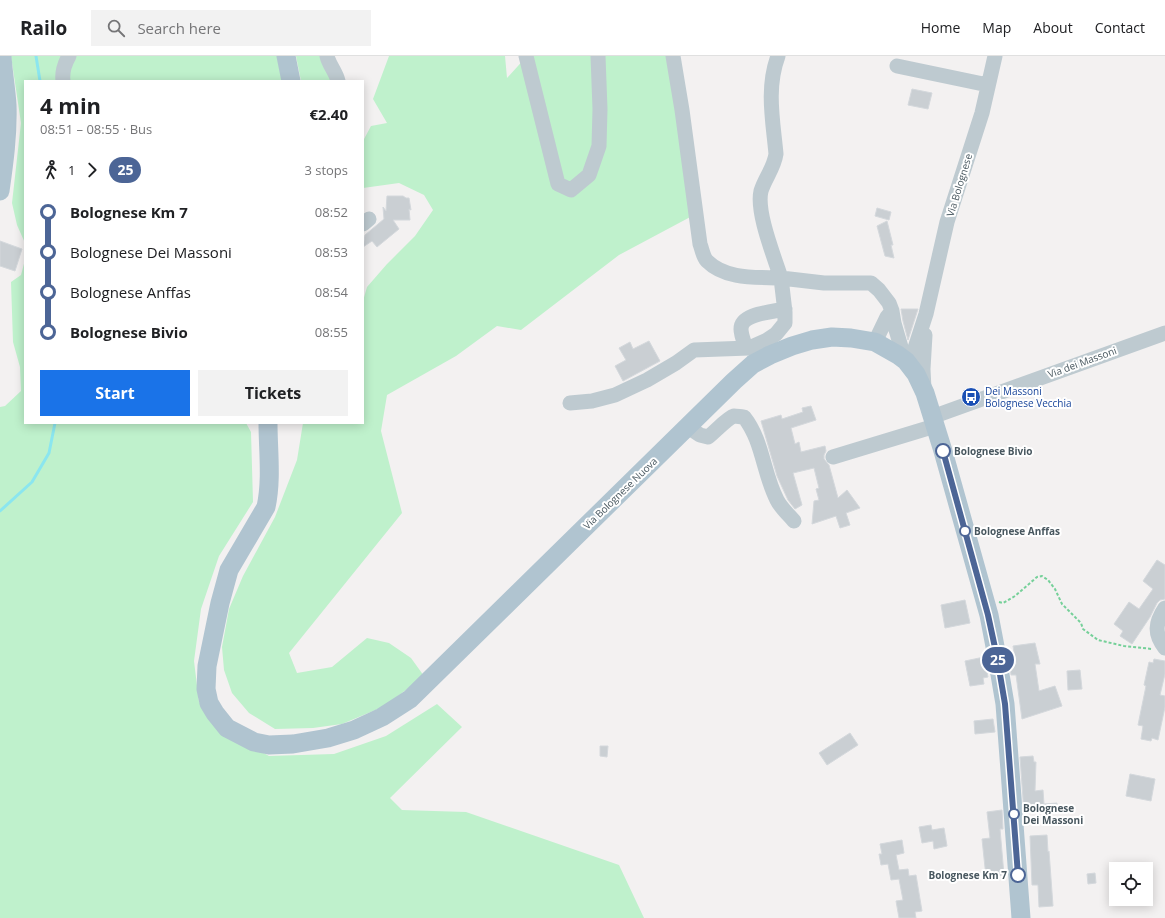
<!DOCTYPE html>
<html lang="en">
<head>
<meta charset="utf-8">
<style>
  :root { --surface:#fff; --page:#f2f2f2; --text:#202124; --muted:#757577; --line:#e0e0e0; --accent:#1a73e8 }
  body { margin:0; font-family:"Open Sans",sans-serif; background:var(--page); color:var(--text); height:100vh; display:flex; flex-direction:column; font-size:15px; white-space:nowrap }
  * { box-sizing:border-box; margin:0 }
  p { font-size:13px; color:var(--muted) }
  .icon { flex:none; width:22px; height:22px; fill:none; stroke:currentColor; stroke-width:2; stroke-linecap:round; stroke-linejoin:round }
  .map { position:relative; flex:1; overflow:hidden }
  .drawer { position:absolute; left:24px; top:24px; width:340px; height:344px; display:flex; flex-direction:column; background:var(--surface); border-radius:0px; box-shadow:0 2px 10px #0003 }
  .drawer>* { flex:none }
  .badge { padding:0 8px; border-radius:13px; font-size:14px; line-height:26px }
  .tools { position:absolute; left:1109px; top:806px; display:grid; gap:8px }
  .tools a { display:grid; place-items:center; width:44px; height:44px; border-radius:0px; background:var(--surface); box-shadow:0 2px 10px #0003; font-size:20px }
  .map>.badge { position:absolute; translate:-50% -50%; box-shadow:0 0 0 2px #fff }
  .legs { display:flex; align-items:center; gap:6px; height:44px; padding:0 16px; font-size:13px }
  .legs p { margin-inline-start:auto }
  .overview { display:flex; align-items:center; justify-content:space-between; height:68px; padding:0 16px }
  h1 { font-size:22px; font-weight:700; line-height:30px }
  .primary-button { display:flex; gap:8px; margin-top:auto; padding:8px 16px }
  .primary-button a { flex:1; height:46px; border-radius:0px; background:var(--accent); color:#fff; font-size:16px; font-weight:700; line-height:46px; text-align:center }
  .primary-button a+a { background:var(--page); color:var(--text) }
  ul { padding:0 16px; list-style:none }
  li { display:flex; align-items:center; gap:14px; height:40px; font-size:15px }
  li i { display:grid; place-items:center; width:6px; height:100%; margin:0 5px; background:currentColor }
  li i::after { content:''; width:10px; height:10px; margin:-5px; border:3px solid; border-radius:50%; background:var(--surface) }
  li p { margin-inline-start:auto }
  li:first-child i { background:linear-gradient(#0000 50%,currentColor 0) }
  li:last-child i { background:linear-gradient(currentColor 50%,#0000 0) }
  header { display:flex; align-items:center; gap:24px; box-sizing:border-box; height:56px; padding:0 20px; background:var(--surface); border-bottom:1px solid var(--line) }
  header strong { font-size:19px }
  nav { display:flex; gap:22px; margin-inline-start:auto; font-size:14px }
  .search { width:280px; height:36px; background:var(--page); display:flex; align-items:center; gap:10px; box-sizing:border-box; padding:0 14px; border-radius:0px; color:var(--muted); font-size:15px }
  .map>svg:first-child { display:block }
</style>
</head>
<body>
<header>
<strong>Railo</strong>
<div class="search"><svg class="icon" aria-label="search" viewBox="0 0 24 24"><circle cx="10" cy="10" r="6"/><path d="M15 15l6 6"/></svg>Search here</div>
<nav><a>Home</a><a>Map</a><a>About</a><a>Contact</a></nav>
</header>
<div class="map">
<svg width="1165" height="862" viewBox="0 0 1165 862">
  <rect width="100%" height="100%" fill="#f3f1f1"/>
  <path fill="#bff1cc" d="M11,0H277L282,25H25V187L17,169L12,147L21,67Z
    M296,0H322L332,25H301Z
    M389,0H505L507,22L527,0H666L694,159L619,199L521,274L497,270L456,300L387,339L381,375L402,457L289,597L297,617L332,611L367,582L389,587L411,602L424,620L385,650L342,668L313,672L275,673L249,657L232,637L224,614L222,591L229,553L243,520L275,461L297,404L303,367H363V245L367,231L387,208L415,180L433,154L424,139L399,127L363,132V85L371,70L387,67L373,43Z
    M25,204V367H246L251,376L253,446L219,500L201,553L194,605L199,646L225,676L269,700L334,698L386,680L437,648L462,671L390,742L402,754L466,756L619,809L644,862H0V351L5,350L21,335L20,311L13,286L11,226L21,219Z"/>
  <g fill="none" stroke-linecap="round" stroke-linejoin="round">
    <path stroke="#8be6ef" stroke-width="3" d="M36,0L40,25
      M0,455L32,426L49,397L55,367"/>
  </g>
  <path fill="#cacfd3" stroke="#d4d8dc" d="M912,33L932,37L928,53L908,49Z
    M387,140H403L406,142H409L411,154L409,153L410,164H393L399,173L377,191L372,185L363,191L365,179L384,163L383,151L386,155Z
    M877,152L891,156L889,164L875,160Z
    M887,165L893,189H891L894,202L885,200L877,170Z
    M0,185L22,193L15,215L0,210Z
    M901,253H918L908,284L903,265Z
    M649,285L660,305L623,325L615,310L626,304L619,292L630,286L633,293Z
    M811,350L816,364L791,372L795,388L799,386L801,396L825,390L826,395L824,399V403L829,409L838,442L847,434L860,452L846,457L850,469L840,472L836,460L812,468L814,445L819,444L816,433L819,432L814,412L793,417L802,449L795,453L788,444L777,420L761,365L781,359L782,363L803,356L802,352Z
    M1157,504L1165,509V543L1160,544L1157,547L1150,561L1132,588L1120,580L1123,575L1114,568L1129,546L1139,553L1153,533L1143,525Z
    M965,544L970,567L945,572L941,549Z
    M1035,587L1040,608H1035L1039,635L1055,630L1062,650L1022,663L1016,619H1011L1010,609L1016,608L1013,590Z
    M984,601L988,621L983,622L984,628L970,630L965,605Z
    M1154,603L1165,605V618L1160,639L1165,640V651L1158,684L1152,682L1151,685L1141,683L1143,670L1138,669L1146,630L1144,629L1149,606L1153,607Z
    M1080,614L1082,633L1068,634L1067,615Z
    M993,663L995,676L975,678L974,665Z
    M850,677L858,689L827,709L819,697Z
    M600,690H608L607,701L600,700Z
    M1033,700L1034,706H1036L1035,735L1043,734L1044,748L1057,747V754L1024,757L1020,701Z
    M1130,718L1155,723L1151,745L1126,740Z
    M1002,754L1003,773H1000L1004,819L986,821L982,783L990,782L987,756Z
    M931,769L932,774L944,772L947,790L934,793L933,785L922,787L919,771Z
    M1047,779L1048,796L1049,795L1053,850L1039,851L1038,829H1032L1030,780Z
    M902,784L904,797L896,799L899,814L908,813L909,820L916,819L922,855L915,856L916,862H899L896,845L903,844L899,823L891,824L888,808L881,809L879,798H882L880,788Z
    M1095,817L1096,827L1088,828L1087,818Z"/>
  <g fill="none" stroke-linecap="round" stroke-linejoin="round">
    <path stroke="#75d099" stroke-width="2" stroke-dasharray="3 2" stroke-linecap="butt" d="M999,546L1003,547L1015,540L1037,521L1042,520L1048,524L1055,533L1062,548L1081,567L1083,573L1098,584L1124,590L1152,593"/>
    <path stroke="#becad0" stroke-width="15" d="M327,0C329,9 336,16 338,25
      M526,0L558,128L571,134L589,119L599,90L600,53L598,0
      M778,0C766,32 773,65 776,98C774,112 765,122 761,135C756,156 774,200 781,222L824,227H871L879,234L889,247L892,255L894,267L901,291L902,302
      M897,10L988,29
      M63,25C62,17 65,7 69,0
      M363,168L369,163
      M875,286L887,261L892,255
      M746,292C744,286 741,279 741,273C741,257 773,256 785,253
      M906,305L914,295L926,258L947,166L982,57L995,0
      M924,333L923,313L925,279
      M570,347L592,345L615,339L647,324L676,307L694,294L749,292L767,284L776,278L785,267V256L781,222C757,221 726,224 707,205C703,201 702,193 700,188L682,54L673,0
      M932,361L1165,277
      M688,371L700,379L708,381C714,377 727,362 734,360C737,360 741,361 744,361C763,385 763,417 777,444C781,452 788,458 794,465
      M833,401L935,370
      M1165,552C1155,567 1154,578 1165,592"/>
    <path stroke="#b0c4d0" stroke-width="19" d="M286,0L291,25
      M0,135C4,107 8,78 7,49C6,33 3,16 2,0
      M268,367C268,394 272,424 266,451L229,514L220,547L207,610L206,633L209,647L215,657L227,672L254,686L269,689L293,688L328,682L354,674L382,661L410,643L734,325L753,308L770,299L792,290L812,284L832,281L851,282L875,286L898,299L906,305L916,318L925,337L943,395L989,559L997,601L1005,648L1021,862"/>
  </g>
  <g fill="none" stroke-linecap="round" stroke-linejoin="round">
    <g stroke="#fff" stroke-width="9">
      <path id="line-1" d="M943,395L988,559L997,601L1005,648L1018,819"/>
    </g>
    <use href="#line-1" stroke="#4c6596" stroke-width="6"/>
  </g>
  <defs>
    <g id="bus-disc" transform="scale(1)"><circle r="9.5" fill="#1a4fb4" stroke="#fff"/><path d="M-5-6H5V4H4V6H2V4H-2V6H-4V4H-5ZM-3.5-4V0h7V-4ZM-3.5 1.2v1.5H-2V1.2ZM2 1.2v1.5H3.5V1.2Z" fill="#fff"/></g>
  </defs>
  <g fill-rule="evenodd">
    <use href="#bus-disc" x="971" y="341"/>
  </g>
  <g fill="#fff" stroke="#4c6596" stroke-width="2">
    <circle cx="943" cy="395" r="7"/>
    <circle cx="965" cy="475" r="5"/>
    <circle cx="1014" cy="758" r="5"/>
    <circle cx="1018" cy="819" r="7"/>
  </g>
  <g text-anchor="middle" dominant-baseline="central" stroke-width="4" stroke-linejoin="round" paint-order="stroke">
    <g font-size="10" fill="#48575f" stroke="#fff">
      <text transform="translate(959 129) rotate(-73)">Via Bolognese</text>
      <text transform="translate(1082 306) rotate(-20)">Via dei Massoni</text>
      <text transform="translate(620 437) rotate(-44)">Via Bolognese Nuova</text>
    </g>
    <g font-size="10" fill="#164399" stroke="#fff" text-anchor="start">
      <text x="985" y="335">Dei Massoni<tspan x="985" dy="12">Bolognese Vecchia</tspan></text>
    </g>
    <g font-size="10" font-weight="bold" fill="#48575f" stroke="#fff" text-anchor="start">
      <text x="954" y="395">Bolognese Bivio</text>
      <text x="974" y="475">Bolognese Anffas</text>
      <text x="1023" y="752">Bolognese<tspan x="1023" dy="12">Dei Massoni</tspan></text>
      <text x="1007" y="819" text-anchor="end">Bolognese Km 7</text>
    </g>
  </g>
</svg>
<div class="tools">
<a><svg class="icon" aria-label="locate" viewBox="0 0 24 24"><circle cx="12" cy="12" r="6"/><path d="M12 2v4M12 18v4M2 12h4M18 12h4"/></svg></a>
</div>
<b class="badge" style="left:998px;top:604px;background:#4c6596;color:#fff">25</b>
<section class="drawer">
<div class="overview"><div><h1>4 min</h1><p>08:51 – 08:55 · Bus</p></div><b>€2.40</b></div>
<div class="legs"><svg class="icon" aria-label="walk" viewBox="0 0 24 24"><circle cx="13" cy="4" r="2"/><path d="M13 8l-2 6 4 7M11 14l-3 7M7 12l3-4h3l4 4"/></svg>1<svg class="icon" aria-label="forward" viewBox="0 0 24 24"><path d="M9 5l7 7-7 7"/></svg><b class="badge" style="background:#4c6596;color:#fff">25</b><p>3 stops</p></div>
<ul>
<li><i style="color:#4c6596"></i><b>Bolognese Km 7</b><p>08:52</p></li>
<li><i style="color:#4c6596"></i><span>Bolognese Dei Massoni</span><p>08:53</p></li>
<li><i style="color:#4c6596"></i><span>Bolognese Anffas</span><p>08:54</p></li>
<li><i style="color:#4c6596"></i><b>Bolognese Bivio</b><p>08:55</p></li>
</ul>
<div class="primary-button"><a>Start</a><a>Tickets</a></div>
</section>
</div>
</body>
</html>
